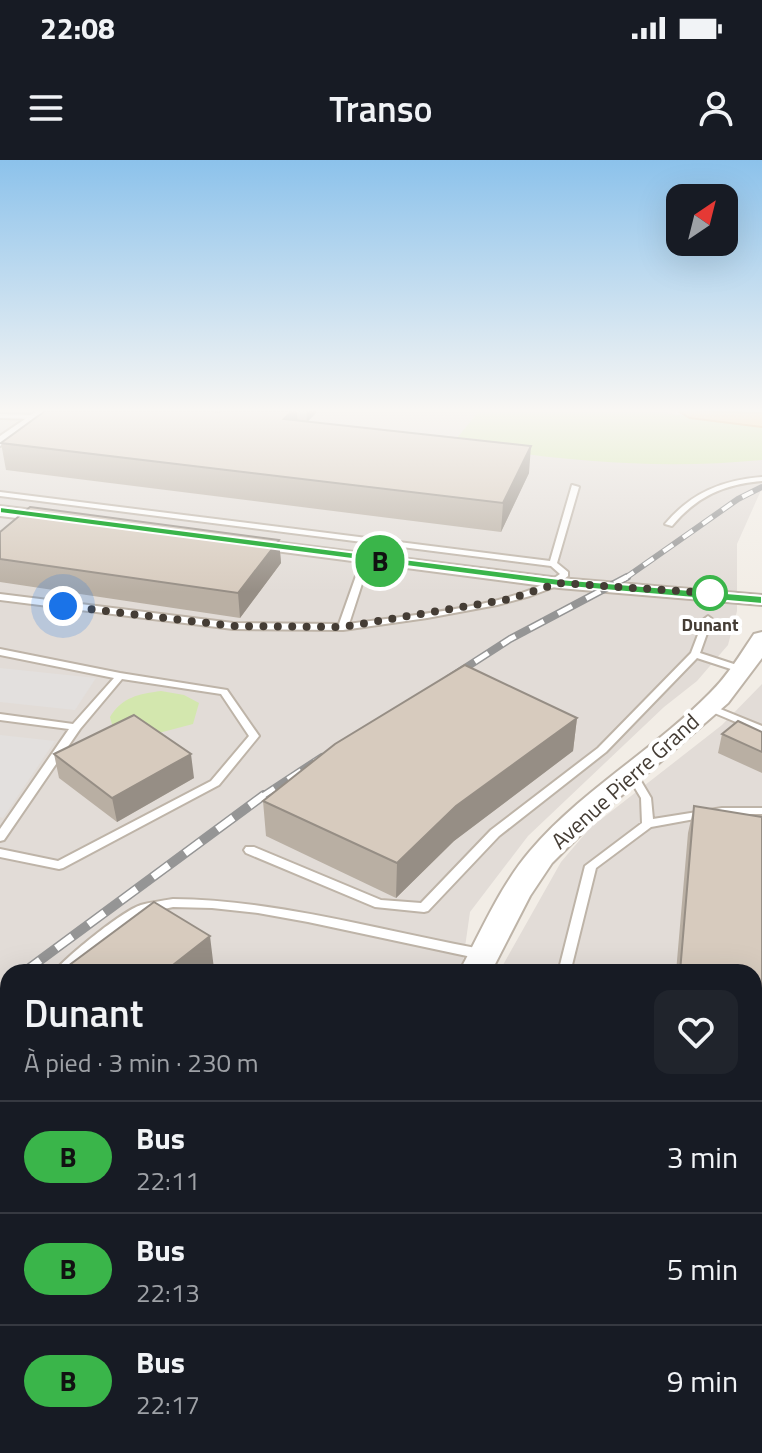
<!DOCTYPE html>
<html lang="fr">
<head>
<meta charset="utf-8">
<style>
  :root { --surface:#171b24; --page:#20242c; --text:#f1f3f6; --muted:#9ea1a6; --line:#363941 }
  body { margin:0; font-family:"Titillium Web",sans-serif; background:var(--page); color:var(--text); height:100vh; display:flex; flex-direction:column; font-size:30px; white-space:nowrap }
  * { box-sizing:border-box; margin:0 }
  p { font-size:26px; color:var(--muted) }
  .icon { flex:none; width:44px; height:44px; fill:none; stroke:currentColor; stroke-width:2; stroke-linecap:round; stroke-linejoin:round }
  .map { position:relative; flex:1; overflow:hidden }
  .drawer { position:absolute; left:0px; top:804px; width:762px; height:490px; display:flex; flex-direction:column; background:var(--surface); border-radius:24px 24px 0 0; box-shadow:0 8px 32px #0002 }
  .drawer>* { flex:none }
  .badge { padding:0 16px; border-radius:26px; font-size:28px; line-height:52px }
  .needle { width:52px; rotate:35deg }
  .buttons { position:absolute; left:666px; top:24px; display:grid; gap:16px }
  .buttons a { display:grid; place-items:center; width:72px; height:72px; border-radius:16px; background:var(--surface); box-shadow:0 8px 32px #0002; font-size:40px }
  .you { position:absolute; width:40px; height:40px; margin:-20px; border:6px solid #fff; border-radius:50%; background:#1a73e8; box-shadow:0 0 0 12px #1a73e833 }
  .map>.badge { position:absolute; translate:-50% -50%; box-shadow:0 0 0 4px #fff }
  .round { display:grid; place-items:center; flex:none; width:84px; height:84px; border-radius:16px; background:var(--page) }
  .head { display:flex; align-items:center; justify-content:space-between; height:136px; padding:0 24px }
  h1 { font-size:38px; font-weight:600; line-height:60px }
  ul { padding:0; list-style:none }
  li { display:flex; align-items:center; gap:24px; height:112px; padding:0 24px; border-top:2px solid var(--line) }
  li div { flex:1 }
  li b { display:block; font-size:30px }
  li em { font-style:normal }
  li .badge { min-width:88px; font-weight:700; text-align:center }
  .status { display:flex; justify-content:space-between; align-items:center; height:56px; padding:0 40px; background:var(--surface); direction:ltr }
  .status svg { height:22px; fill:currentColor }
  header { display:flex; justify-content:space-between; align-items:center; height:104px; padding:0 24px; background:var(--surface); font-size:36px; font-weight:600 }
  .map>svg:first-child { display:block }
</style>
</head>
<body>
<div class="status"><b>22:08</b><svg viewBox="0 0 49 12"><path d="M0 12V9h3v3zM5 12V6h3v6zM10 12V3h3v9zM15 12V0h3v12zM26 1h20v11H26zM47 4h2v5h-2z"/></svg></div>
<header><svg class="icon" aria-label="menu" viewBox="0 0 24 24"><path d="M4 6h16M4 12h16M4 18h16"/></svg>Transo<svg class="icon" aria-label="person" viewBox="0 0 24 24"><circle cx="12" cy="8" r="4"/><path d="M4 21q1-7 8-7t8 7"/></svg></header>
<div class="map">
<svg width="762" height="1293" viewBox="0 0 762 1293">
  <rect width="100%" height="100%" fill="#f2ede6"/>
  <path fill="#e2dcd7" d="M0,251H656L762,265V328L737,384V451L728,485L697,521L664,547L528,676L470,752L463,801L457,812H8V1286H161L157,1293H0Z
    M762,524V1293H215L220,1286H754V812H499L561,702L590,668L722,565Z"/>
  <path fill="#d3e7ae" d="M479,251H647L762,266V300C658,310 555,301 453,283Z
    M161,531L184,535L199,543L193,564L155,574L113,568L110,557C122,537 139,534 161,531Z"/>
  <path fill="#e3e0de" d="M0,508L96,518L75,550L0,542Z
    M0,575L55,581L3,658L0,657Z"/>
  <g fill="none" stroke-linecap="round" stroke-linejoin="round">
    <g stroke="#beb4a8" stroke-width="4">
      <path id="service" d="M0,254L36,255L39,257L36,259L0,258Z
        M762,317V321C724,324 696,337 672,366L665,364C691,333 722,320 762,317Z
        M572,325L579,327L557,403L568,412V416L554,427L530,436L497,445L427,458L343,470L233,469L0,440V434L233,463L339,464L362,399L366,397L370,399L349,464C406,455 515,448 560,414L551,406L0,336V332L550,401Z
        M708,456L712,459L700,493L746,508L748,510L746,512H740L697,498L606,592L499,676L428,751L424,752L375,747L246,693L244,690L246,687H254L381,740L421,743L491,670L598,588L691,493L704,459Z
        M0,489L120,513L227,530L259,576L219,625L63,708L59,709L0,697V689L58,701L211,621L249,576L221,534L122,519L80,569L4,680L0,681V669L69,569L0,560V554L73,564L114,518L0,495Z
        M708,544L762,566V573L705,549L703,547Z
        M631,610L635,611L651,638L653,659L722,648H762V654H722L651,667L596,708L572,805L571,808L566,810L561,808L560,805L585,706L642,663L641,638L626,613Z
        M173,739C277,740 378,770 481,789L485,791L487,794L485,797L481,799L308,762L258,753L212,748L173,747L146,753L138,757L117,772L69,812H54C66,797 122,751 141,745C151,742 162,741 173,739Z
        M8,846V858L0,862V850Z
        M0,966L8,969V981L0,978Z
        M0,1036L8,1039V1053L0,1050Z
        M8,1138V1158L0,1162V1142Z
        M247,1286H267L270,1293H250Z
        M353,1286H371L368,1293H350Z"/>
    </g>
    <g stroke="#beb4a8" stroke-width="4">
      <path id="minor" d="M37,251H51L0,286V276Z
        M0,346L50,352L58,357L50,362L0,356Z
        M251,379L559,418L762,435V445L559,428L245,387V381Z"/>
    </g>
    <g stroke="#beb4a8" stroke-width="4">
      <path id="tertiary" d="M762,472V498L728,543L606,649L552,703L530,736L491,812H459C481,772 500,726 530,691C582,630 654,590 710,533C728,515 740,495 754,474Z
        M171,1286H221L218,1293H168Z"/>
    </g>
    <g stroke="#e2af64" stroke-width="4">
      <path id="primary" d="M680,251L762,254V266L690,257Z"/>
    </g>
    <use href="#service" fill="#fff" fill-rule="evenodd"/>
    <use href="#minor" fill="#fff" fill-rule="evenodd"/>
    <use href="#tertiary" fill="#fff" fill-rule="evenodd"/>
    <use href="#primary" fill="#fdd494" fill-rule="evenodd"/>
    <g stroke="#959595" stroke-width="6">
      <path id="rail-far2" d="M624,419L738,339L762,327"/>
    </g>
    <g stroke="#959595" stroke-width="8">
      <path id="rail-far1" d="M448,519L510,479L627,417
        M261,637L322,597"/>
    </g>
    <g stroke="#959595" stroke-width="10">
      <path id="rail" d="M24,812L264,635
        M0,843L8,835"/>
    </g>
    <use href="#rail-far2" stroke="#fff" stroke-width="4" stroke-dasharray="12" stroke-linecap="butt"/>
    <use href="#rail-far1" stroke="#fff" stroke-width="5" stroke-dasharray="16" stroke-linecap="butt"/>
    <use href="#rail" stroke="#fff" stroke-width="7" stroke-dasharray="20" stroke-linecap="butt"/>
  </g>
  <path fill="#b9afa3" d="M220,251H318L307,262L529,313L501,372L6,310L1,283L219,252Z
    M0,372L279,380L281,403L240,458L0,422Z
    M577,558L573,591L454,681L396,738L266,676L263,641Z
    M762,572V613L718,593L722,574Z
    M54,594L194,618L117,662L59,618Z
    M694,646L762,657V859L754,858V812H676L688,673Z
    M8,851V953L0,946V857Z"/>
  <path fill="#968e85" d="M292,251H297L298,271L284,259Z
    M306,251H318L307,262Z
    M531,286L529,313L501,372L503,343Z
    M279,380L281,403L240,458L238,433Z
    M577,558L573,591L454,681L396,738L397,703L456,646Z
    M191,594L194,618L117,662L112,638Z
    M210,776L214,809L211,812H164Z"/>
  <path fill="#d7cbbe" stroke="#968e85" stroke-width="2" d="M45,251H206L219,252L220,251H292L284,259L531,286L503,343L1,283Z
    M30,347L279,380L238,433L0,399V372Z
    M465,505L577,558L456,646L397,703L263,641L335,584Z
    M134,555L191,594L112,638L54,594Z
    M738,561L762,572V592L722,574Z
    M694,646L762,657V829L754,828V812H680Z
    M154,742L210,776L164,812H60Z
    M499,807L519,812H495Z
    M8,851V928L0,921V857Z
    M754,974L762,977V1293H409L411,1286H754Z"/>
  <linearGradient id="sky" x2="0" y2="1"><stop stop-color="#8cc2eb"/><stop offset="0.58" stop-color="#f9f7f4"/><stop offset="1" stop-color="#f9f7f4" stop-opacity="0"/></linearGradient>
  <rect width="762" height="432" fill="url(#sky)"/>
  <path fill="#3ab54a" stroke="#fff" stroke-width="2" d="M0,347L559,419L762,436V444L559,426L0,353Z"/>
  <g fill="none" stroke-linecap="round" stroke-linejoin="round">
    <path stroke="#453d35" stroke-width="8" stroke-dasharray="0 14.4" d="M63,446L233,466L343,467L510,439L559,423L710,433"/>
  </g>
  <circle fill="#fff" stroke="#3ab54a" stroke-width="4" cx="710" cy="433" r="16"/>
  <g text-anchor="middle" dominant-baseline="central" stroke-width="8" stroke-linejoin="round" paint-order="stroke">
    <g font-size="18" font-weight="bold" fill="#453d35" stroke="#fff">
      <text x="710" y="464">Dunant</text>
    </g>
    <g font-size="22" fill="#453d35" stroke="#fff">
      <text transform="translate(625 621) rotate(-42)">Avenue Pierre Grand</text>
    </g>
  </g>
</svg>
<div class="buttons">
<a><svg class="needle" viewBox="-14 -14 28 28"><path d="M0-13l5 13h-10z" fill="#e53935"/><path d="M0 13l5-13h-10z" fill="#9ea1a6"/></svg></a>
</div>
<div class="you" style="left:63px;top:446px"></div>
<b class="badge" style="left:380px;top:401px;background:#3ab54a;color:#111">B</b>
<section class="drawer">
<div class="head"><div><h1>Dunant</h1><p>À pied · 3 min · 230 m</p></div><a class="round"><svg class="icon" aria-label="heart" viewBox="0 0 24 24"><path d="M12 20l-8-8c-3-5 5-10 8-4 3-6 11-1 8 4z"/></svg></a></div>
<ul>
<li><span class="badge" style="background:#3ab54a;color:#111">B</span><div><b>Bus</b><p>22:11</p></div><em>3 min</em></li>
<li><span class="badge" style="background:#3ab54a;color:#111">B</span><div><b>Bus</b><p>22:13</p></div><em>5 min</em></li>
<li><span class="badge" style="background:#3ab54a;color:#111">B</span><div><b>Bus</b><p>22:17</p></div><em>9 min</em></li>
</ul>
</section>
</div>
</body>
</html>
